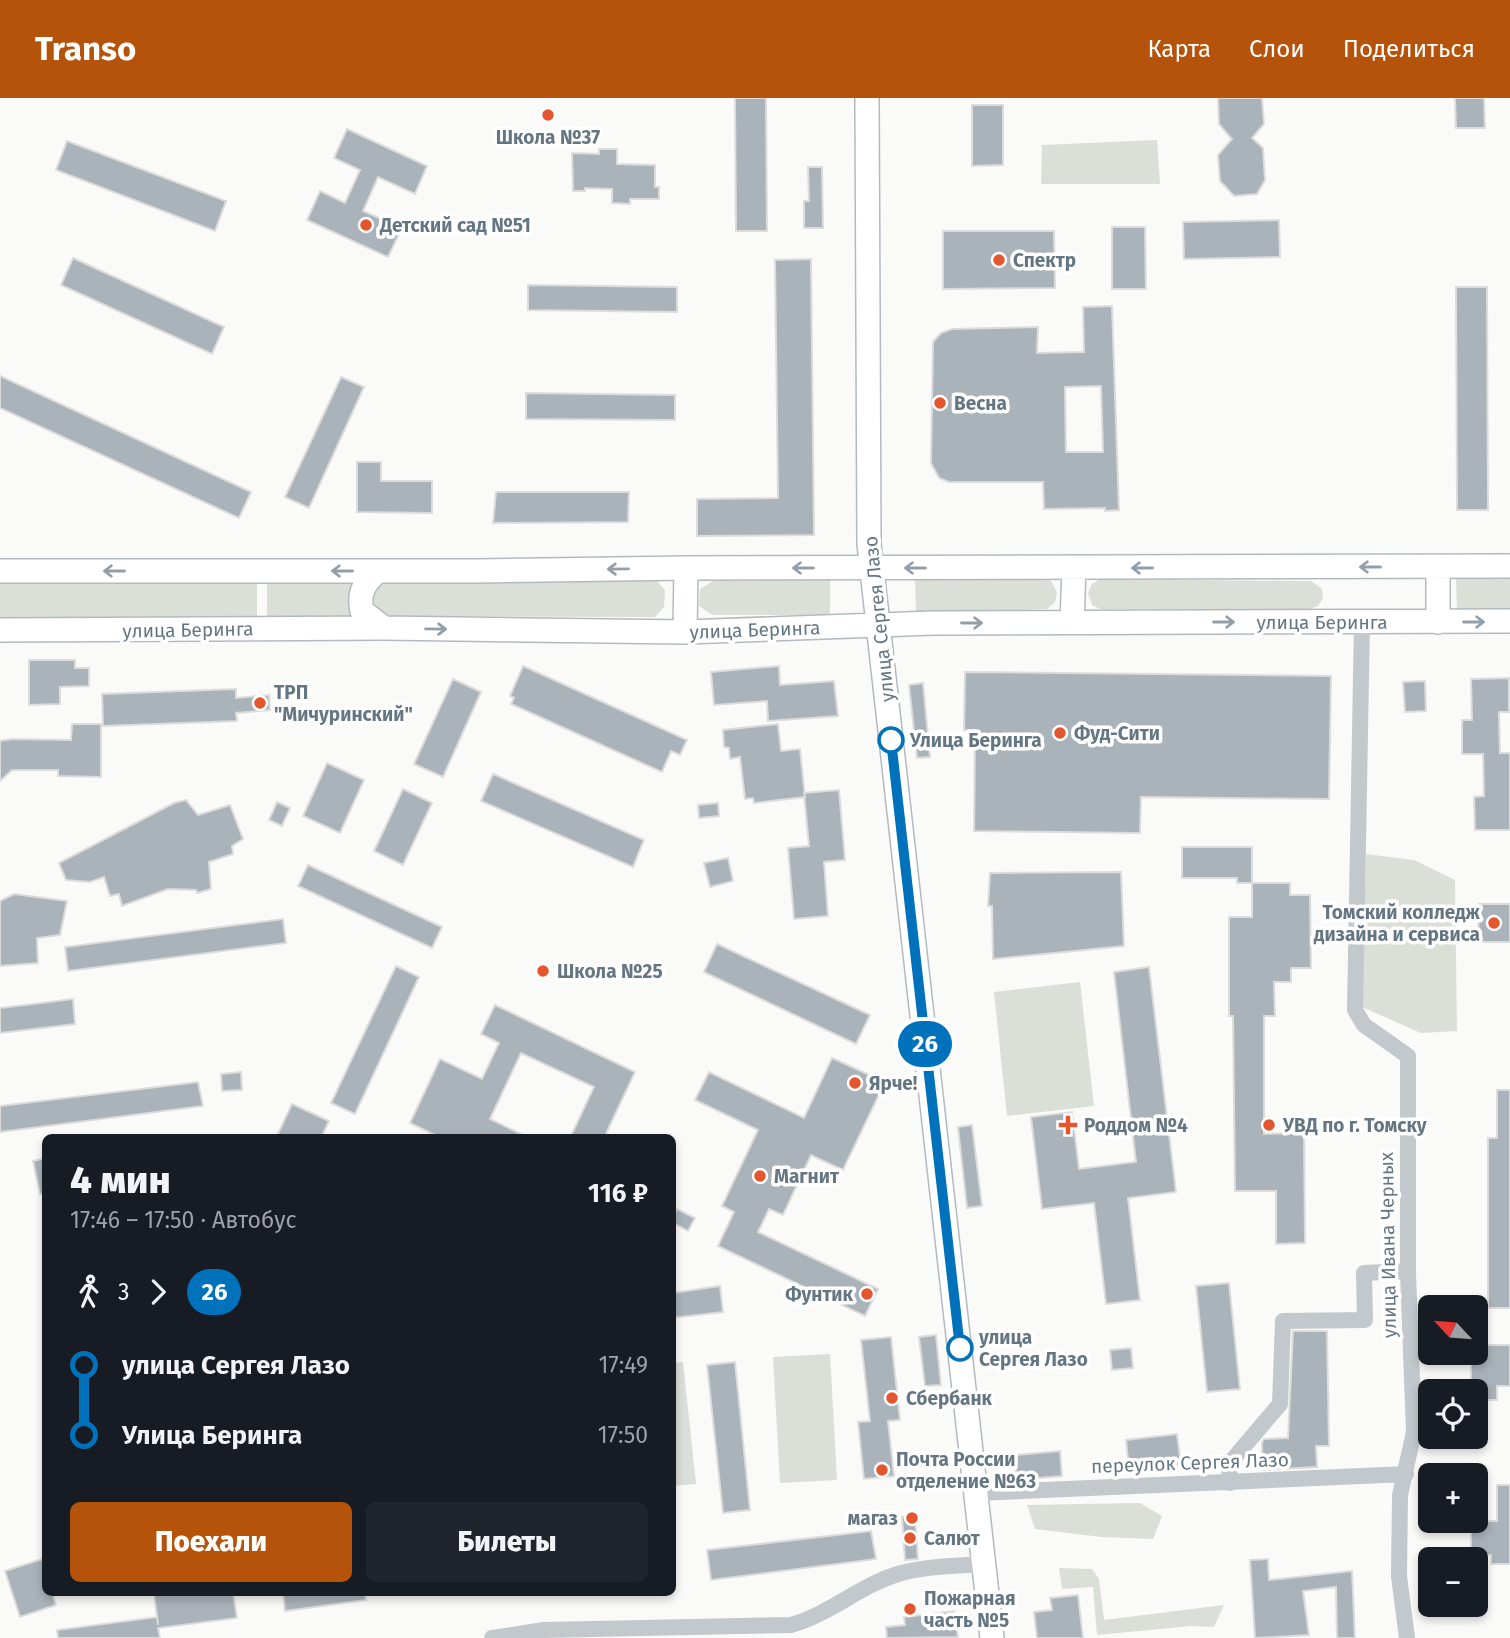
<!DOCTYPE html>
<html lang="ru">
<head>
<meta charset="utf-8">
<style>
  :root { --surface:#171b24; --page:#20242c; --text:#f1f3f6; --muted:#9ea1a6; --accent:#b45309 }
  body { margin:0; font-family:"Fira Sans",sans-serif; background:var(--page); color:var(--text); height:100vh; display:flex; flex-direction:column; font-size:26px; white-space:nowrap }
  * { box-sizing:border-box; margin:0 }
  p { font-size:23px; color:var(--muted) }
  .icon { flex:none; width:38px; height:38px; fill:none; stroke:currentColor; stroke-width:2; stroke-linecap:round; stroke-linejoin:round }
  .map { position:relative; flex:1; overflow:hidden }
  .panel { position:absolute; left:42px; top:1036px; width:634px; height:462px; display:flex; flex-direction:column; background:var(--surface); border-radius:10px; box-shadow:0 4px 10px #0003 }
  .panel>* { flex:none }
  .badge { padding:0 14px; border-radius:23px; font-size:24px; line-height:46px }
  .needle { width:46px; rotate:296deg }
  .buttons { position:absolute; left:1418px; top:1197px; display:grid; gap:14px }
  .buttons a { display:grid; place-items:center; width:70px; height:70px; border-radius:10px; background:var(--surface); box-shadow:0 4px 10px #0003; font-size:35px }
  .map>.badge { position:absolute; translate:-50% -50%; box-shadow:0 0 0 4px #fff }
  .legs { display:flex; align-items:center; gap:10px; height:77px; padding:0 28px; font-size:23px }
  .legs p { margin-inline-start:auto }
  .summary { display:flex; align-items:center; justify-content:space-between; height:119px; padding:0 28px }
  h1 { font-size:38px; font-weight:800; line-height:52px }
  .cta { display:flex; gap:14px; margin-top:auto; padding:14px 28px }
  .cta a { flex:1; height:80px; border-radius:10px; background:var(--accent); color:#fff; font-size:28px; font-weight:800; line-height:80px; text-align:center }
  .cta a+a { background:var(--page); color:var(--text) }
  ul { padding:0 28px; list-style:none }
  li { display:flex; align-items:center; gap:24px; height:70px; font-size:26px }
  li i { display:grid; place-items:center; width:10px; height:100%; margin:0 9px; background:currentColor }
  li i::after { content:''; width:18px; height:18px; margin:-9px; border:5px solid; border-radius:50%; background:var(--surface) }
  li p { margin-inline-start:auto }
  li:first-child i { background:linear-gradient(#0000 50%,currentColor 0) }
  li:last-child i { background:linear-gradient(currentColor 50%,#0000 0) }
  header { display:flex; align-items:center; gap:42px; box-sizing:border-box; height:98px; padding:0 35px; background:var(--accent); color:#fff }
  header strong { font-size:33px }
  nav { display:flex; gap:38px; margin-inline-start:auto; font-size:24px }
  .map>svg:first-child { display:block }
</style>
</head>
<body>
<header>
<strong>Transo</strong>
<nav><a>Карта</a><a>Слои</a><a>Поделиться</a></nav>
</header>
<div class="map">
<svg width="1510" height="1540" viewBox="0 0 1510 1540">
  <rect width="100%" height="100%" fill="#fafaf8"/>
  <path fill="#dadfd7" d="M1157,42L1160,86H1041L1042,47Z
    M1456,478L1510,479V511L1457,512Z
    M1043,480L1051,483L1057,494L1055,504L1047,511L916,516L915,481Z
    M830,481V517H712L699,508L700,491L713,483Z
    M1100,481L1311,483L1322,491L1323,500L1318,508L1309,511H1100L1092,507L1088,495L1092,486Z
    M353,482L354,518H267V483Z
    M379,482H656L665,492L664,509L655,519L380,518L370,509L369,492Z
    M257,485V519L0,520V486Z
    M1366,756L1414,762L1455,782L1457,933L1421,935L1362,909Z
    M1080,884L1094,1008L1007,1018L994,894Z
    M830,1256L837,1382L780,1385L773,1259Z
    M683,1264L696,1386L672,1388V1265Z
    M1140,1405L1162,1418L1153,1441L1101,1439L1035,1431L1027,1407Z
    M1059,1470L1092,1471L1099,1481L1104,1522L1224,1507L1214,1529L1191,1528L1097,1537L1093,1489L1062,1491Z"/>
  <path fill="#aab3b9" stroke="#dcdcda" stroke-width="2" fill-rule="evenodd" d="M735,0H766L767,133H736Z
    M1218,0H1262L1264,26L1252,40L1263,50L1265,82L1257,96L1234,98L1220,83L1218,57L1232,41L1219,26Z
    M1455,0H1484L1485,30H1456Z
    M972,7H1003V67L972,68Z
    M347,31L427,68L415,96L378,79L363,113L402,130L388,159L307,122L320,93L345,105L360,72L334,60Z
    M67,43L226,103L215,133L56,72Z
    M599,51H617V66L655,67V89H659V101H630V106L612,105V91L585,90V93H573L572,55L599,56Z
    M808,69H822L823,130H804V103H809Z
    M1279,122L1280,159L1184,161L1183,124Z
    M1112,129H1145L1146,191H1112Z
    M943,133H1054L1055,190L943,191Z
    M73,160L224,229L212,256L61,187Z
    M811,161L814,437L697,438V401L778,400L775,162Z
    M528,187L677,189V214L528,212Z
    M1456,189H1487L1488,412H1457Z
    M1112,208L1119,412L1105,413V410L1044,411L1043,384H949L939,380L931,365L933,244L941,235L952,231L1038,229L1037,255L1084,254L1083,209ZM1101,288L1103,354H1066L1065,289Z
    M0,278L251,394L239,420L0,310Z
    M341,279L364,289L309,410L285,399Z
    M526,295L675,297V322L526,321Z
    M357,364H381V383H432V415L357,414Z
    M496,394H629L628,424L493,425Z
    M29,562H75V570H89V588L60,589V606L29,607Z
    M523,568L687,642L680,657L671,653L662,674L511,606L514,600L510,598Z
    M779,568L780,587L834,583L838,618L768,623L767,603L714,607L711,574Z
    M965,574L1331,578L1329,701L1141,699L1140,735L974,733L975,632H964Z
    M1509,580V614H1499L1500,655H1510V732H1475L1474,699L1484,698L1483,656H1462V622H1472L1471,581Z
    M453,581L481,594L443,679L414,666Z
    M1425,583L1426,613L1405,614L1403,584Z
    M923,585L930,659L917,660L909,587Z
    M236,591V600L269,597L270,612L236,615L237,623L103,628L102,596Z
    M72,626H101V679L58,678V672H12L0,683V643L12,641L71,642Z
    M778,626L781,653L800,651L805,699L754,705L753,700L745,701L740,659L730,661L729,650L724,649L723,632Z
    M327,665L364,682L340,735L303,718Z
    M493,676L644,742L633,769L481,703Z
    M403,691L432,705L403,767L374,753Z
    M839,692L845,762L824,764L828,818L794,821L788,750L809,748L804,695Z
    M186,702L198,717L230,707L243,741L232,748L233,756L209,764L211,791L197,795L196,792L168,791L122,808L119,796L110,798L104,779L90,784L66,782L59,765L174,705Z
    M277,704L290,710L282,728L269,722Z
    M718,705L719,718L699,720L698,707Z
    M1182,749H1252V785H1237V780H1182Z
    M728,760L733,783L710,789L704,765Z
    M308,767L442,829L432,850L298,788Z
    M1121,774L1124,848L993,861L992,808H988L990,775Z
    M1252,785H1290V797H1310L1311,870H1291V884H1274L1275,918H1264V1036L1304,1035L1305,1145L1276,1146V1093H1235L1233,918H1229V819H1252Z
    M14,796L67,803L60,837L37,840L38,865L0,868V803Z
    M1479,806H1510V844H1478Z
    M283,821L286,845L68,873L65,849Z
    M717,846L870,917L856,946L704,874Z
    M396,868L419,879L355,1016L331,1005Z
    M1149,869L1176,1094L1128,1100L1140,1202L1106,1206L1094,1105L1042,1111L1031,1019L1072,1014L1079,1071L1136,1064L1114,874Z
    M73,901L75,926L0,935V910Z
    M495,907L635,974L604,1040H570L594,989L521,955L490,1021L529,1040H441L410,1025L440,961L482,981L499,945L481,936Z
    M832,960L885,984L843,1072L811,1057L783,1117L769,1111L758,1134L878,1191L865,1218L718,1148L734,1114L722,1108L758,1032L695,1002L709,974L804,1020Z
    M241,974L242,992L222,993L221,976Z
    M198,984L203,1008L0,1034V1008Z
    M1497,992H1510V1210H1488V1040H1497Z
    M292,1006L329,1023L321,1040H276Z
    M972,1027L982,1108L967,1110L958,1029Z
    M46,1060V1096H40L33,1063Z
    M677,1111L695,1120L688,1133L672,1124Z
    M1229,1185L1240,1291L1207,1294L1196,1188Z
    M720,1188L723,1214L672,1220V1195Z
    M1293,1233H1327L1329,1348H1316L1317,1369L1262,1372V1344L1264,1341L1288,1340Z
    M936,1237L941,1287L925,1288L919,1239Z
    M891,1239L900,1322L888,1323L894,1378L864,1381L858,1324L870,1323L861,1242Z
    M1475,1247H1510V1288H1497V1302H1475V1293H1471V1255H1475Z
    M1131,1250L1133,1270L1112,1272L1110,1252Z
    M735,1264L750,1412L723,1415L707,1267Z
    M1177,1336L1181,1366L1129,1372L1126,1342Z
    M1060,1353L1062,1378L1017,1382L1015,1357Z
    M1497,1387H1510V1466H1491V1457H1471V1423H1497Z
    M915,1418L918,1461L905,1462L902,1419Z
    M871,1433L876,1461L711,1482L707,1452Z
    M42,1461L46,1473V1494H52L56,1507L20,1519L5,1473Z
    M1268,1461L1269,1482L1352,1473L1355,1540H1337L1336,1489L1303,1493L1309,1537L1255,1540L1250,1462Z
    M169,1494H233L237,1520L158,1530L160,1540H58L57,1532L157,1519L158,1527L154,1496Z
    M283,1494H365L366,1502L285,1513Z
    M1078,1497L1083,1540H1037L1034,1514L1052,1512L1050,1500Z
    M954,1513L958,1539L887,1540L886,1529L905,1527L904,1519Z"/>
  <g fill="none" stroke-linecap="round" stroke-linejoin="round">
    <g stroke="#b3babf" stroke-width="26">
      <path id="secondary" d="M867,0L869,446L992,1540
        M0,473H477L686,470L1510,468
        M378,473C364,485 358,495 362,513L384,530
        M1438,524V469
        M1072,525L1074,470
        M0,532L384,530L685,534L933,525L1510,523
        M685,534L686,470"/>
    </g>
    <path stroke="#c3c8cc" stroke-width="16" d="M1362,524L1355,912L1364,927L1408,958V1175L1414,1334L1400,1397L1399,1478L1407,1540
      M1230,1385L1229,1366L1280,1306L1283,1223L1365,1222L1364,1175L1408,1173
      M976,1395L1406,1376
      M492,1540L544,1532L791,1527C830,1516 861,1487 898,1476C925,1468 955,1468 984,1466"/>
    <use href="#secondary" stroke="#fff" stroke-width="23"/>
  </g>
  <defs><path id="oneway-shaft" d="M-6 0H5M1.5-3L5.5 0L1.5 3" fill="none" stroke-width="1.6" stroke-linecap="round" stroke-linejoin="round" transform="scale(1.75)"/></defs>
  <g stroke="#939fa8">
    <use href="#oneway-shaft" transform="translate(1370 469) rotate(180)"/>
    <use href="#oneway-shaft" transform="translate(803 470) rotate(-180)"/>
    <use href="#oneway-shaft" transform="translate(915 470) rotate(180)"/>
    <use href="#oneway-shaft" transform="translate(1142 470) rotate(-180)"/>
    <use href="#oneway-shaft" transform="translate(618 471) rotate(179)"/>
    <use href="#oneway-shaft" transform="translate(114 473) rotate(-180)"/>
    <use href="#oneway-shaft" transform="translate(342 473) rotate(180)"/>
    <use href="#oneway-shaft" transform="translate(1224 524)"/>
    <use href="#oneway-shaft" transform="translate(1474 524)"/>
    <use href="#oneway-shaft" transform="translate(972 525)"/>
    <use href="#oneway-shaft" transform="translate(436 531) rotate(1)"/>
  </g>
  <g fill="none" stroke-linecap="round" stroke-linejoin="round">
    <g stroke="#fff" stroke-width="16">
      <path id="line-1" d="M891,642L960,1250"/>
    </g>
    <use href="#line-1" stroke="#0072bc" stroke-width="10"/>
  </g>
  <g fill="#e4572e" stroke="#fff" stroke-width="2.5">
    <circle cx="548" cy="17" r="7"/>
    <circle cx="366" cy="127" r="7"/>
    <circle cx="999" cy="162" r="7"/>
    <circle cx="940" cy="305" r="7"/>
    <circle cx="260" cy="605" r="7"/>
    <circle cx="1060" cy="635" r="7"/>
    <circle cx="1494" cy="825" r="7"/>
    <circle cx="543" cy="873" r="7"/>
    <circle cx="855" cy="985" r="7"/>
    <path d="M1064.5 1016.5h7v7h7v7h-7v7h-7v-7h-7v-7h7z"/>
    <circle cx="1269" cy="1027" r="7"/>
    <circle cx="760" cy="1078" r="7"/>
    <circle cx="867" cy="1196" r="7"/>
    <circle cx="892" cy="1300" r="7"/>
    <circle cx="882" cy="1372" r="7"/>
    <circle cx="912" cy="1420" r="7"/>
    <circle cx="910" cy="1440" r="7"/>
    <circle cx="910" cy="1511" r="7"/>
  </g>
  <g fill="#fff" stroke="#0072bc" stroke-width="3.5">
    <circle cx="891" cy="642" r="12"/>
    <circle cx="960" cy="1250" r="12"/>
  </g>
  <g text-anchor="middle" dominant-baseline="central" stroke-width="7" stroke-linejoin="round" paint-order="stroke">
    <g font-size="19" font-weight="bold" fill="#657683" stroke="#fff" text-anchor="start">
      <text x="548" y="39" text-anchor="middle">Школа №37</text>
      <text x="380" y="127">Детский сад №51</text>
      <text x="1013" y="162">Спектр</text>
      <text x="954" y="305">Весна</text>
      <text x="274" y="594">ТРП<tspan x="274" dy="22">"Мичуринский"</tspan></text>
      <text x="1074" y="635">Фуд-Сити</text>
      <text x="1480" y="814" text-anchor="end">Томский колледж<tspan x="1480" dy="22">дизайна и сервиса</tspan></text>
      <text x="557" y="873">Школа №25</text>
      <text x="869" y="985">Ярче!</text>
      <text x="1084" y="1027">Роддом №4</text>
      <text x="1283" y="1027">УВД по г. Томску</text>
      <text x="774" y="1078">Магнит</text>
      <text x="853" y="1196" text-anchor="end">Фунтик</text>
      <text x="906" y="1300">Сбербанк</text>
      <text x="896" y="1361">Почта России<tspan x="896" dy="22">отделение №63</tspan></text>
      <text x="898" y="1420" text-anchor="end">магаз</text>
      <text x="924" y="1440">Салют</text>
      <text x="924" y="1500">Пожарная<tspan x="924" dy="22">часть №5</tspan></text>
    </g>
    <g font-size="19" fill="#657683" stroke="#fff">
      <text transform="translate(879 521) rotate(-96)">улица Сергея Лазо</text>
      <text x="1322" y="524">улица Беринга</text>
      <text transform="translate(188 532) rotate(-1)">улица Беринга</text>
      <text transform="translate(755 532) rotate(-2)">улица Беринга</text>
      <text transform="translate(1388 1147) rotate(-91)">улица Ивана Черных</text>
      <text transform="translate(1190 1365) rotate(-2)">переулок Сергея Лазо</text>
    </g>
    <g font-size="19" font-weight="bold" fill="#657683" stroke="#fff" text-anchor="start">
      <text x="910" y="642">Улица Беринга</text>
      <text x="979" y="1239">улица<tspan x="979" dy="22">Сергея Лазо</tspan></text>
    </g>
  </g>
</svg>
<div class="buttons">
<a><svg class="needle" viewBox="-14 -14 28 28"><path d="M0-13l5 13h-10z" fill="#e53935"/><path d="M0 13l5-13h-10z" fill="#9ea1a6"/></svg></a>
<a><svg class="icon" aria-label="locate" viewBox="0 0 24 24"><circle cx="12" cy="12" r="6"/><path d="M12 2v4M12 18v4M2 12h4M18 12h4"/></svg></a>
<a>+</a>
<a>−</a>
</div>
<b class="badge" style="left:925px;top:946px;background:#0072bc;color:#fff">26</b>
<section class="panel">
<div class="summary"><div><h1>4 мин</h1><p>17:46 – 17:50 · Автобус</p></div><b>116 ₽</b></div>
<div class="legs"><svg class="icon" aria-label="walk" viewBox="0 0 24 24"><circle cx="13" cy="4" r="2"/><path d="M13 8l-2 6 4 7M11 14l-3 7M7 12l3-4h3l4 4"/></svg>3<svg class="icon" aria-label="forward" viewBox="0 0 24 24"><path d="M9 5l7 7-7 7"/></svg><b class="badge" style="background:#0072bc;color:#fff">26</b></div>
<ul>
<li><i style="color:#0072bc"></i><b>улица Сергея Лазо</b><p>17:49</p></li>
<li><i style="color:#0072bc"></i><b>Улица Беринга</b><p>17:50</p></li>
</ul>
<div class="cta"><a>Поехали</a><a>Билеты</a></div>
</section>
</div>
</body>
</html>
